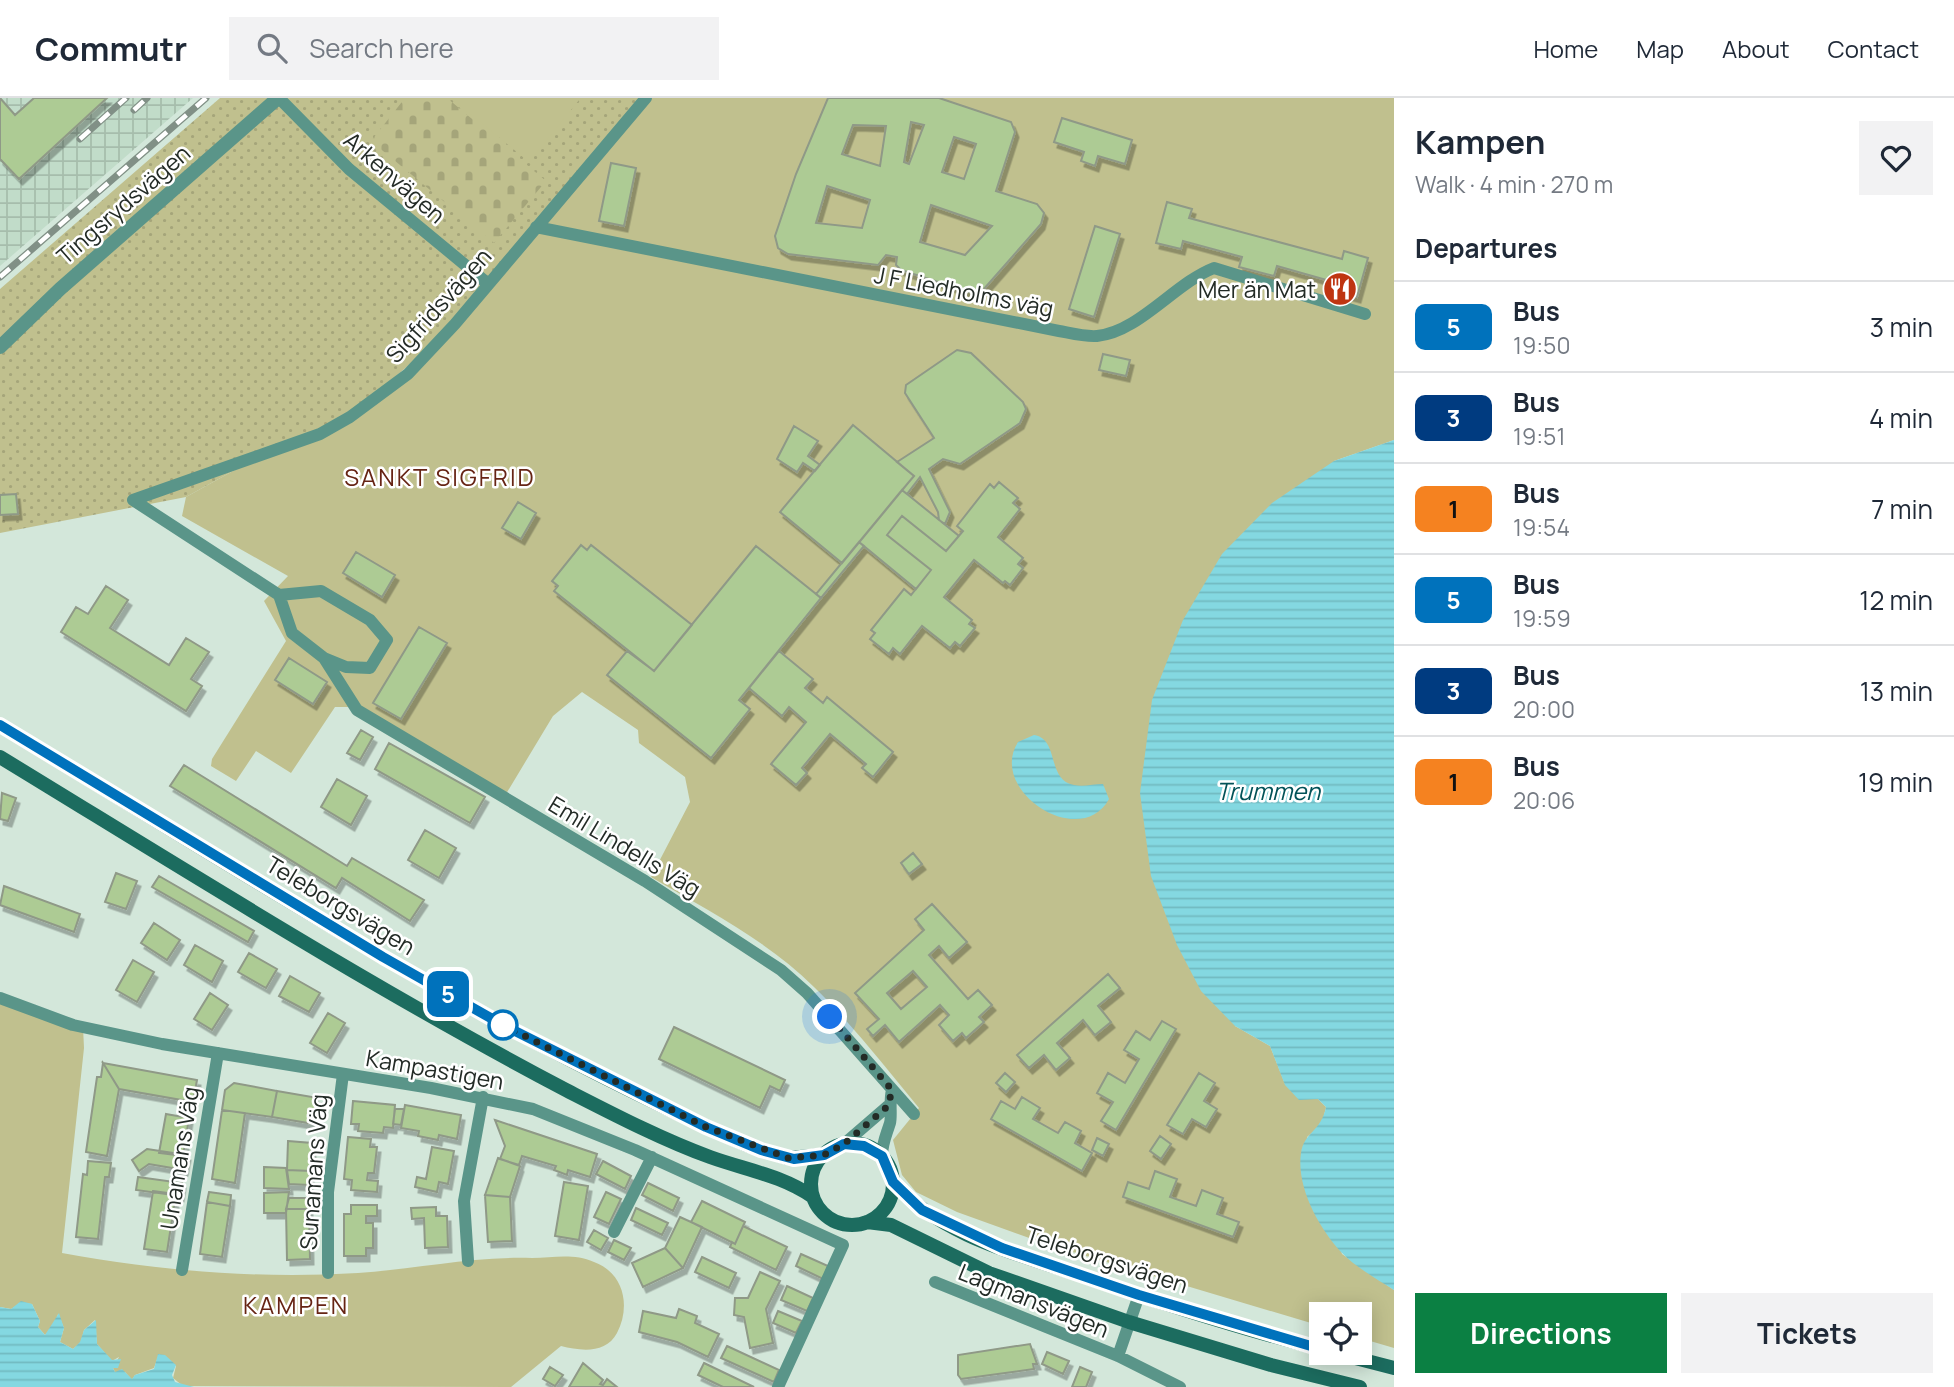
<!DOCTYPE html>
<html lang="en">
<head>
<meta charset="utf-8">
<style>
  :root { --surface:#fff; --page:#f2f2f3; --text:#1f2937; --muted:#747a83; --line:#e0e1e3; --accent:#0b8043 }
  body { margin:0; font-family:Manrope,sans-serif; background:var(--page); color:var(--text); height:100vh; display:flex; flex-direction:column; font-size:26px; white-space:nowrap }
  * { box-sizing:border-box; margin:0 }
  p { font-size:23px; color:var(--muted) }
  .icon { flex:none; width:38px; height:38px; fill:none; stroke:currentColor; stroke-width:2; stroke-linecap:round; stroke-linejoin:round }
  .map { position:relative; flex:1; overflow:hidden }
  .panel { display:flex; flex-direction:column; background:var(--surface); width:560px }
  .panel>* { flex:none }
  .badge { padding:0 14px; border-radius:10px; font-size:24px; line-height:46px }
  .buttons { position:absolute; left:1309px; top:1204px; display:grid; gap:14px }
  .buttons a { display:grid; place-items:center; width:63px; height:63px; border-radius:0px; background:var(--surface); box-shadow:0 4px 18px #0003; font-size:35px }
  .you { position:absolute; width:35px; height:35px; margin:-18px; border:5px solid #fff; border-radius:50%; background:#1a73e8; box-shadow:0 0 0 10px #1a73e833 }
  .map>.badge { position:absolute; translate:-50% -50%; box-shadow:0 0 0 4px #fff }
  h2 { padding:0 21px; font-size:26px; line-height:63px }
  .round { display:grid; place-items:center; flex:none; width:74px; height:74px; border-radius:0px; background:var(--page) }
  .summary { display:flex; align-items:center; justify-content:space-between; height:119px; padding:0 21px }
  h1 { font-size:33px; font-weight:700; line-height:52px }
  .cta { display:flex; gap:14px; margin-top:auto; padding:14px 21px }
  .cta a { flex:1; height:80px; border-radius:0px; background:var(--accent); color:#fff; font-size:28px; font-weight:700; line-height:80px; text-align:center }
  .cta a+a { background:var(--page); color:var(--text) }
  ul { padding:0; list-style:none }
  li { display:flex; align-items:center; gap:21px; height:91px; padding:0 21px; border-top:2px solid var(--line) }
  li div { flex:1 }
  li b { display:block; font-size:26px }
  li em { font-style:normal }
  li .badge { min-width:77px; font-weight:700; text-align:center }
  header { display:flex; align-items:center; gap:42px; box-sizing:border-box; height:98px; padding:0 35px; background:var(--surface); border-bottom:2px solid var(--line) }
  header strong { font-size:33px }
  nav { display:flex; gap:38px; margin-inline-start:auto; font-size:24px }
  .search { width:490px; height:63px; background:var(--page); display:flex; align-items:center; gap:18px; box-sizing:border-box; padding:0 24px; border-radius:0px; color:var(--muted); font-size:26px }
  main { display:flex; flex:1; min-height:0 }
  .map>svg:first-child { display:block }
</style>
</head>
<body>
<header>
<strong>Commutr</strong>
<div class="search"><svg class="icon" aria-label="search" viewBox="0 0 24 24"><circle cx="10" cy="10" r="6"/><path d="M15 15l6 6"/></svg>Search here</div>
<nav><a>Home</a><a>Map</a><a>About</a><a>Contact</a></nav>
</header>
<main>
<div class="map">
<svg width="1394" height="1289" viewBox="0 0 1394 1289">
  <defs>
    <pattern id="industrial-grid" width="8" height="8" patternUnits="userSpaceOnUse" patternTransform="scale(1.75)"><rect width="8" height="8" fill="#c1dcc9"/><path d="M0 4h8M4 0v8" fill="none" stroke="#a6bdac"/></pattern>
    <pattern id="grass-dots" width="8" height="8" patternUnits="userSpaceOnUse" patternTransform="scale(1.75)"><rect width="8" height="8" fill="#c0c08e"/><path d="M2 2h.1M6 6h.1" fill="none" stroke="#a5a57a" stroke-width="1.8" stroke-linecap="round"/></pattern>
    <pattern id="cemetery-stones" width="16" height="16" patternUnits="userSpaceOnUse" patternTransform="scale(1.75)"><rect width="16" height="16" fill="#c0c08e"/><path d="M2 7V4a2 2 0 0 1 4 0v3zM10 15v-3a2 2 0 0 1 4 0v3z" fill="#a5a57a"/></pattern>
    <pattern id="water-rules" width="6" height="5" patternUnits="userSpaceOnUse" patternTransform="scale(1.75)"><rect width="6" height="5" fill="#84d8e1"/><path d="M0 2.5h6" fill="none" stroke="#72bac1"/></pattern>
    <filter id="shadow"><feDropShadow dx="3.5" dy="5.5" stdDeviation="0" flood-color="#0004"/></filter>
  </defs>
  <rect width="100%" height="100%" fill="#d3e7da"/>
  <path fill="url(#industrial-grid)" d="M0,0H193L0,168Z"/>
  <path fill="url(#grass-dots)" d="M220,0H646L455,226L350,319L271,352L186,399L0,435V191Z"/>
  <path fill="url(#cemetery-stones)" d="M405,0H447L546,83L494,145L371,43Z"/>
  <path fill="#c0c08e" d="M451,0H576L579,2L529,64Z
    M646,0H1394V342L1334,363L1235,928L1270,948L1285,986L1318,1001L1326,1009L1322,1026L1307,1039L1342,1156L1394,1192V1250L1360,1240V1216H1321V1228L1046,1146L957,1114L916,1094L902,1077L893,1042L919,1010C885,969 852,926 814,889C768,843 707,812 651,779L690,704L685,679L639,645L638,632L582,594L553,618L506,696L359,609H335L291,675L256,653L236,683L211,668L212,661L286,543L264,503L288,478L182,418L186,399L271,352L320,336L408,276Z
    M0,900L83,929L84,950L62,1155C159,1173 259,1181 358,1175C416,1171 474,1158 532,1160C553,1160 573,1155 594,1164C624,1175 631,1208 617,1235C606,1256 581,1253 561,1248L511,1289L183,1288L173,1280L176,1268L159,1256L154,1270L135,1277L132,1282L125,1274H115L113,1270L119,1259L112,1263L97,1246L95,1222L84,1232L81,1244L73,1251L60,1244L64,1230L58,1216L55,1227L45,1237L38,1229L40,1223L32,1206L22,1205L11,1211L0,1209Z"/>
  <path fill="url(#water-rules)" d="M1394,342V1192C1377,1181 1355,1169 1341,1154C1319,1130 1296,1089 1301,1055C1304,1034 1321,1034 1326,1009L1318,1001L1299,1002L1285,987L1270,948L1235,928L1201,893L1177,847L1151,778L1140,695L1152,602L1183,522L1222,456L1272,405L1334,363Z
    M1034,637C1060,641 1046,682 1074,687C1083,689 1094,686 1103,686L1109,701C1081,753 987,693 1018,644Z
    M21,1203L32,1206L40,1223L38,1229L45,1237L59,1215L64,1230L60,1244L73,1251L80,1244L84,1232L96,1222L97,1246L112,1262L121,1261L118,1270H113L115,1274L122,1271L132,1281L135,1277L154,1271L158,1256L165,1257L176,1267L172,1277L175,1284L194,1289H0V1209L11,1211Z"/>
  <path fill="#adcb94" stroke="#8f9987" stroke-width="2" fill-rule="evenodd" filter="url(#shadow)" d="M0,0L15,17L34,0H107L19,81L0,61Z
    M939,0L1011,24L1015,34L996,93L1037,106L1044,115L1041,126L983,192L972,195L901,172L896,167L897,159L886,157L878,167L788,156L778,150L775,138L796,76L828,0ZM911,24L924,27L909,66L904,64ZM853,27L886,28L880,68L842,56ZM954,39L976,46L964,81L942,74ZM827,88L870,102L862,130L816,125ZM931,107L992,128L965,157L920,144Z
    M1062,20L1132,42L1125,66L1098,58L1095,68L1081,63L1084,54L1054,44Z
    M611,65L636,70L624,128L599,123Z
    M1167,104L1192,111L1189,120L1342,161L1344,153L1368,160L1357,199L1335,193L1337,185L1277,168L1274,178L1239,169L1242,159L1183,143L1181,151L1156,145Z
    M1095,128L1120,136L1094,219L1069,211Z
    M957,252L971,255L1023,304L1026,311L1020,325L960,366L943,361L929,371L950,414L945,426L939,422L938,414L920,379L907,396L902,392L914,378L897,364L934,340L905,295L906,287Z
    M1103,256L1130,262L1126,278L1099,272Z
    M853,327L914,378L842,465L780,414Z
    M794,328L818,343L808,358L820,367L815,373L803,365L797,374L777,361Z
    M999,384L1018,400L1013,405L1020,411L998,439L1023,460L1018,466L1023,470L1010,487L1005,483L1003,485L974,462L944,499L972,522L969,526L975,530L960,548L955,544L950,550L922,528L900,556L893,550L889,556L870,541L875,535L871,532L904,491L911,497L931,472L887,437L902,418L946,453L963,433L957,428L990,386L994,390Z
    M902,392L959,438L946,453L902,418L887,437L931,472L916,491L859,444Z
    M16,396L18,416L0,417V397Z
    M518,404L536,415L521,441L502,430Z
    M859,444L864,448L821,500L816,496Z
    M581,447L587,452L591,447L692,527L654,573L554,493L558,488L552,483Z
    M756,448L821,500L739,602L750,611L711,660L607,577L627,553L654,573Z
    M356,454L395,477L382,499L343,475Z
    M106,488L128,502L110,530L169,567L186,540L209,554L191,581L202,588L186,613L61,534L76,509L88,516Z
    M419,529L447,545L401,621L373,605Z
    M779,553L813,581L805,590L823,605L827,599L893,654L873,679L862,670L866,666L830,636L802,670L807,675L796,687L771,666L806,624L789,609L782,618L749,590Z
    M289,560L327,584L313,606L275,582Z
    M361,632L373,639L360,662L347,655Z
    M389,645L485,699L470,725L375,671Z
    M184,667L347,768L352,760L424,802L410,823L342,780L336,790L170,688Z
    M337,681L367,698L351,727L321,709Z
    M2,695L16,700L8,723L0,721Z
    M425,732L456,750L439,780L408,762Z
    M913,755L922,766L909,776L901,765Z
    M116,775L137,783L126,811L105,804Z
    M159,778L254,833L248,844L152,789Z
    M4,788L80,816L74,834L0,807Z
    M932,806L967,844L949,860L939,848L929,857L968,901L978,892L992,907L979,919L984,924L966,940L962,935L953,943L939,927L949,917L940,907L899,944L885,927L873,938L867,931L879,921L855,895L924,832L915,821ZM913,873L927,889L901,911L887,895Z
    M154,825L180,842L167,862L141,845Z
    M195,847L223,863L212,884L184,867Z
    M249,855L277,871L266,890L238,874Z
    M133,862L154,874L137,904L116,892Z
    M1108,876L1120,890L1098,908L1111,924L1095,937L1083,922L1057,945L1070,960L1056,972L1044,957L1029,970L1017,957Z
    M290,878L320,895L309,914L279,898Z
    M210,895L228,907L212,932L194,921Z
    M328,915L345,925L327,955L310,945Z
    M1162,923L1176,931L1116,1032L1101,1023L1113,1004L1097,995L1108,975L1125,985L1139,961L1124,952L1136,933L1150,942Z
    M674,929L785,982L780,993L770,988L760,1010L659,961Z
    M103,965L119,991L107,1058L86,1054L97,979H101Z
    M103,965L197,982L193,1004L119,991Z
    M1005,975L1015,984L1006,994L996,985Z
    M1199,975L1215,985L1204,1003L1217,1011L1206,1029L1192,1021L1183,1036L1167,1027Z
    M234,985L277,993L272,1019L222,1012L225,992Z
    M277,993L318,1000L314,1026L272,1019Z
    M1022,999L1040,1010L1033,1021L1058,1035L1065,1024L1081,1033L1075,1045L1092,1055L1082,1073L991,1021L1001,1003L1015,1011Z
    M353,1003L395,1007L393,1030L384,1029L383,1035L358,1033L359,1026H351Z
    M405,1007L461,1017L457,1041L439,1037L438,1042L418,1038L419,1033L401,1030Z
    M395,1011H404L401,1027L393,1026Z
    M222,1012L245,1015L235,1085L212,1081Z
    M166,1016L189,1020L183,1058L159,1055Z
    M495,1022L597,1056L590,1079L568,1072L567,1077L554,1072L556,1068L522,1058L519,1067L500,1061L505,1048Z
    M1160,1038L1171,1046L1161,1061L1150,1053Z
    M348,1039L371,1041L370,1049H377L374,1075H368L367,1082L378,1083L377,1094L351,1092L352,1082L344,1081Z
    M1097,1040L1109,1046L1103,1058L1092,1052Z
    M288,1043L312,1045L311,1073L287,1072Z
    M432,1049L454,1053L448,1086L439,1084L437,1094L415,1089L417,1079L426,1081Z
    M147,1051L187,1057L184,1072L149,1066L139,1073L132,1062Z
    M498,1060L520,1068L510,1099L485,1097Z
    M88,1063L111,1065L109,1079H105L98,1141L76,1139L83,1076L87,1077Z
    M603,1063L631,1078L625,1091L596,1076Z
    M264,1069L286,1070L289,1091L264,1090Z
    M287,1072L311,1073L309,1087L289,1086Z
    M1155,1073L1177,1081L1170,1099L1196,1108L1202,1092L1223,1100L1217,1116L1239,1124L1233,1139L1123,1099L1128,1084L1149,1091Z
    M138,1079L182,1085L180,1098L136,1092Z
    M564,1084L588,1088L579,1142L555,1138Z
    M648,1085L679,1100L673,1113L642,1097Z
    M153,1093L176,1096L167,1154L144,1151Z
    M209,1094L231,1097L230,1108L207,1104Z
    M289,1094L286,1115H264V1095Z
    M606,1094L621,1101L609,1126L594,1119Z
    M485,1097L510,1099L512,1143L488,1144Z
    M289,1100H309V1111H286Z
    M702,1103L745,1124L735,1146L691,1124Z
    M207,1104L230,1108L222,1159L200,1156Z
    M351,1107H377V1118H366V1125H373V1150H366V1158H344V1116H351Z
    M436,1109V1118H447L448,1149L425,1150L424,1120L412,1121L411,1110Z
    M636,1110L668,1125L662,1137L631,1122Z
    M286,1111H309L310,1161L287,1162Z
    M680,1119L702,1129L683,1170L665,1150Z
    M743,1128L787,1149L776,1172L730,1149L732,1144L735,1146Z
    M594,1132L608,1140L601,1152L587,1144Z
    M614,1142L631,1150L624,1162L608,1154Z
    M665,1150L683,1170L643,1189L632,1165Z
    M801,1156L828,1168L823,1181L796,1168Z
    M702,1159L736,1175L729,1190L695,1174Z
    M760,1174L780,1183L766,1211L773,1245L750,1250L744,1219L734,1217L735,1200H748Z
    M787,1188L813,1200L807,1213L781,1202Z
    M679,1211L697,1218L695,1225L719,1236L708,1259L677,1244L639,1234L643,1213L676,1220Z
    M778,1213L802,1223L796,1235L773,1225Z
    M1030,1246L1037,1266H1033L1034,1271L961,1281L958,1277V1257Z
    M727,1248L779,1272L774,1284L721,1260Z
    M1047,1254L1069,1263L1063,1276L1042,1266Z
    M583,1265L603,1282L600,1286L603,1287L607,1281L617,1289H569Z
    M704,1265L754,1289H723L698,1277Z
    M550,1269L563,1277L555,1288L543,1281Z
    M1080,1269L1092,1274L1086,1289H1072Z"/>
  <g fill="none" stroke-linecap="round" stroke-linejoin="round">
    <path stroke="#5a9589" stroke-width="12" d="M279,0L349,71L487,185
      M536,129L1059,233C1070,235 1085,239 1097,238C1139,234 1175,185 1214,170L1365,216
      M133,402L279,497L292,535L324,560L357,612L645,783L781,872L807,895L914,1016
      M133,402L320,336L350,319L408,276L455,226L646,0
      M279,497L321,493L370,522L387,542L370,570L346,569L324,560
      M0,900L73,927L162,946L431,990L533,1011L635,1052L843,1147L778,1289
      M844,1046L888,1008
      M882,1058C882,1045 886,1038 890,1025C892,1018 889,1003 892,992
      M614,1134L652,1059
      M468,1163L464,1103L483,999
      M182,1172L218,955
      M328,1175V1094L343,976
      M935,1184L1118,1258L1180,1289
      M1118,1258L1139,1197"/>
    <path stroke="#5a9589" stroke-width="14" d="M0,249L60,191L278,0"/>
    <path stroke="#1c6c5f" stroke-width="14" d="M0,627C244,775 485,932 747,1047L788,1060L824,1057
      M0,659C187,773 372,890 566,992C613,1016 661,1041 710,1059C746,1072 781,1077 813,1099
      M811 1086a41 41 0 1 1 82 0a41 41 0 1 1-82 0Z
      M893,1084C940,1138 1021,1157 1086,1179C1164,1206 1242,1231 1321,1251
      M867,1124L891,1127L989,1175L1129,1224L1271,1267L1360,1289
      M1336,1255L1394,1270"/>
    <g stroke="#819086" stroke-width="7">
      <path id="rail" d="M134,12L147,0
        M80,41L126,0
        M0,179L206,0"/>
    </g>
    <use href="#rail" stroke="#fff" stroke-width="4.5" stroke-dasharray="13" stroke-linecap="butt"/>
  </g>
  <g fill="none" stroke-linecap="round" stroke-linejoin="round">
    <g stroke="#fff" stroke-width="16">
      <path id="line" d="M0,627L383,859L503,927L706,1029L761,1052L794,1061L824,1057L844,1046L864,1048L882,1058L893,1084L922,1112L1002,1150L1139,1197L1321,1251"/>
    </g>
    <use href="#line" stroke="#0072bc" stroke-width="10"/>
    <path stroke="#232b26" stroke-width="7" stroke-dasharray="0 12.6" d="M503,927L706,1029L788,1060L824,1057L844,1046L888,1008L892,992L830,919"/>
  </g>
  <defs>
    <g id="restaurant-disc" transform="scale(1.75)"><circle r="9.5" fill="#bf3511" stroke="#fff"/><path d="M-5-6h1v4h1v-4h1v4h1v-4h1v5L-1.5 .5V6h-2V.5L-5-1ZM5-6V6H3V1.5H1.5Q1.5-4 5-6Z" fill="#fff"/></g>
  </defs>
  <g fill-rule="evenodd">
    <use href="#restaurant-disc" x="1340" y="191"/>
  </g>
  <circle fill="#fff" stroke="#0072bc" stroke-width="3.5" cx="503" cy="927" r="14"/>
  <g text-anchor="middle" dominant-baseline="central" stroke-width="5" stroke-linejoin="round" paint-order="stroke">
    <g font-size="23" fill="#232b26" stroke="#fff">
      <text transform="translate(395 79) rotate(41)">Arkenvägen</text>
      <text transform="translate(123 106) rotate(-41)">Tingsrydsvägen</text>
      <text transform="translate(964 193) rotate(11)">J F Liedholms väg</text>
      <text transform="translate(438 207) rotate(-48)">Sigfridsvägen</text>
      <text transform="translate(625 748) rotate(31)">Emil Lindells Väg</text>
      <text transform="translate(341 807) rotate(31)">Teleborgsvägen</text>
      <text transform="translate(435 971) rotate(10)">Kampastigen</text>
      <text transform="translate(179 1060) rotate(-81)">Unamans Väg</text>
      <text transform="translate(313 1074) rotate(-86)">Sunamans Väg</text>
      <text transform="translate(1107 1161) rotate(18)">Teleborgsvägen</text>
      <text transform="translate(1034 1202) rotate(22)">Lagmansvägen</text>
    </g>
    <g font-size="23" fill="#232b26" stroke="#fff" text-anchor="end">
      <text x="1316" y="191">Mer än Mat</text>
    </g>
    <g font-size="24" letter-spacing="2" fill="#662414" stroke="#fff">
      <text x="440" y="378">SANKT SIGFRID</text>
      <text x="296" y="1206">KAMPEN</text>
    </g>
    <g font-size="24" font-style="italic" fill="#025258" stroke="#fff">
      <text x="1268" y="692">Trummen</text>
    </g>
  </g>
</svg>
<div class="buttons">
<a><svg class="icon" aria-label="locate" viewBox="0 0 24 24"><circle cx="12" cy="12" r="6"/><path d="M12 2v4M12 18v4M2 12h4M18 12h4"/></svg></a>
</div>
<div class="you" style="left:830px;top:919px"></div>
<b class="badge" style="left:448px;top:896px;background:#0072bc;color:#fff">5</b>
</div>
<section class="panel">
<div class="summary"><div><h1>Kampen</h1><p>Walk · 4 min · 270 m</p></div><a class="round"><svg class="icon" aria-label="heart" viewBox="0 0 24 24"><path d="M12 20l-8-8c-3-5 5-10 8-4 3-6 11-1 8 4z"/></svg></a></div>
<h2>Departures</h2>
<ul>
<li><span class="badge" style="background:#0072bc;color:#fff">5</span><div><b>Bus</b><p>19:50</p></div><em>3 min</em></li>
<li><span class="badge" style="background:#003b80;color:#fff">3</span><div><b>Bus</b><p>19:51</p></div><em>4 min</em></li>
<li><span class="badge" style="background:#f58220;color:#111">1</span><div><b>Bus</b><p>19:54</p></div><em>7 min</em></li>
<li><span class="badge" style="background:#0072bc;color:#fff">5</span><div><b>Bus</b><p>19:59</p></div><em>12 min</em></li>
<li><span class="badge" style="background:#003b80;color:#fff">3</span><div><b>Bus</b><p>20:00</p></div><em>13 min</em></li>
<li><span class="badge" style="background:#f58220;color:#111">1</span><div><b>Bus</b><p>20:06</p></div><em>19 min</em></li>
</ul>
<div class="cta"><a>Directions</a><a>Tickets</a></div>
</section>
</main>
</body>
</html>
